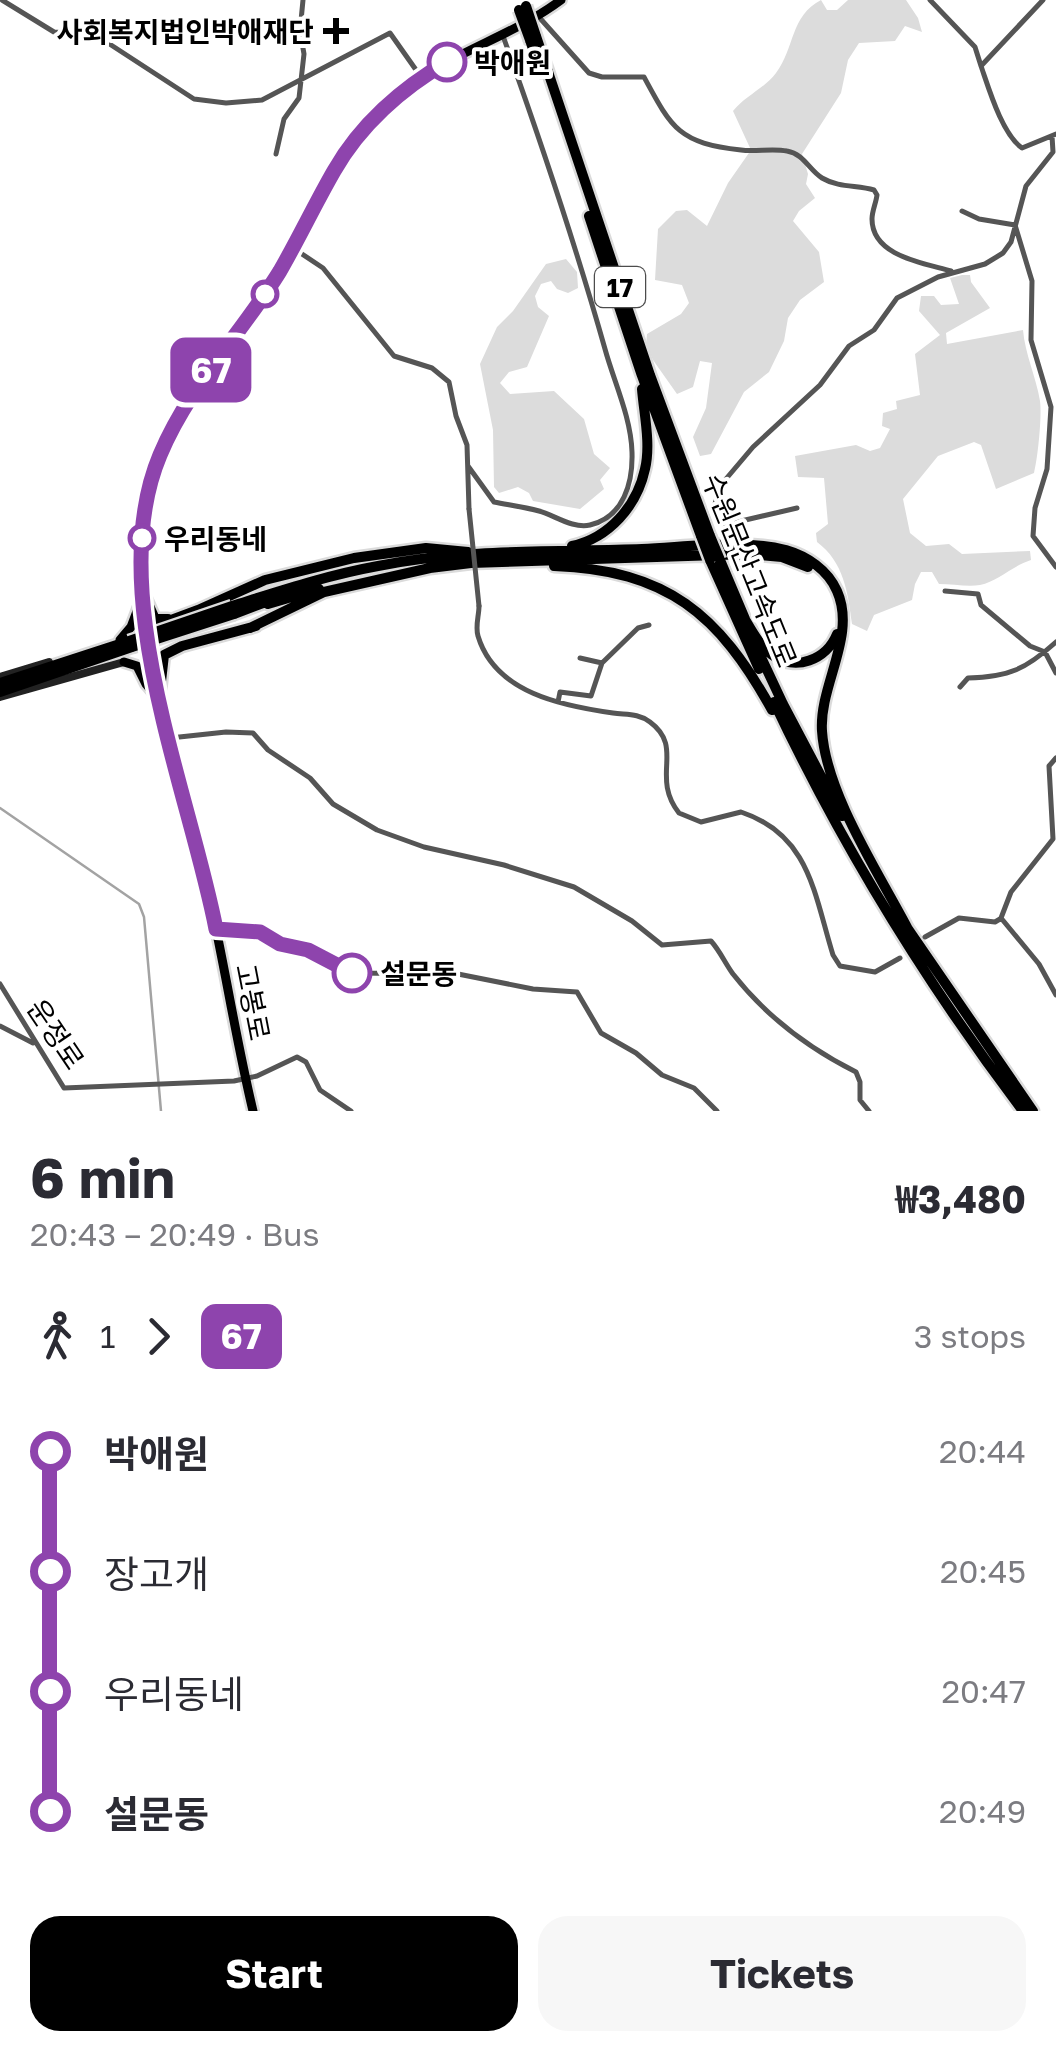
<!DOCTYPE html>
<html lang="en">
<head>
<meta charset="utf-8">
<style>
  :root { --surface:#fff; --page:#f7f7f7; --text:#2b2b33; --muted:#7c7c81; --accent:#000 }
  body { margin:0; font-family:"Golos Text","Noto Sans KR",sans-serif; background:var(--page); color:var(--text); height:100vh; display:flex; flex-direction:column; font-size:38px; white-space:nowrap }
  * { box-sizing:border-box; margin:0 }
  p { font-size:32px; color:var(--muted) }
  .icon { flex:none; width:55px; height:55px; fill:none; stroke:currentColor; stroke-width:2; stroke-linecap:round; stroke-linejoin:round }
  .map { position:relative; height:1111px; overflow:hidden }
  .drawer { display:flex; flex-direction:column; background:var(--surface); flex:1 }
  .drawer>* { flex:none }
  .badge { padding:0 20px; border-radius:15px; font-size:35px; line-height:65px }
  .map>.badge { position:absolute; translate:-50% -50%; box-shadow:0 0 0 5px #fff }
  .legs { display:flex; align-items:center; gap:15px; height:110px; padding:0 30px; font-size:32px }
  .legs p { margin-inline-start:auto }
  .summary { display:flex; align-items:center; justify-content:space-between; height:170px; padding:0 30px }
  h1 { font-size:55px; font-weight:700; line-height:75px }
  .primary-button { display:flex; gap:20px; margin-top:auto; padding:20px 30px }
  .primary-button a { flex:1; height:115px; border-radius:30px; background:var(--accent); color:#fff; font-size:40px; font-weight:700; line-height:115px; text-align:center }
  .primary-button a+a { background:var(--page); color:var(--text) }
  ul { padding:0 30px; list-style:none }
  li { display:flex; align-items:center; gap:35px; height:120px; font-size:38px }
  li i { display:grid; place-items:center; width:15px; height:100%; margin:0 12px; background:currentColor }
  li i::after { content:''; width:25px; height:25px; margin:-12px; border:8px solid; border-radius:50%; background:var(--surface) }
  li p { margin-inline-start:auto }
  li:first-child i { background:linear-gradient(#0000 50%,currentColor 0) }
  li:last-child i { background:linear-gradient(currentColor 50%,#0000 0) }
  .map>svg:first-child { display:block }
</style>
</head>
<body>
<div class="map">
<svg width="1056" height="1111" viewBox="0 0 1056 1111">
  <rect width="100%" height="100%" fill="#fff"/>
  <path fill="#dcdcdc" d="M821,0L827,10H837L848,0H906L918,18L922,32L905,26L895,41L859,43L848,60L841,93L802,154L808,174L806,184L815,198L799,211L793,221L819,252L824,282L800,300L788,318L784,341L769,372L744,392L711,454L700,456L693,437L706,408L712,363L700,361L693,387L677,394L653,360L646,345L647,334L681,314L689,303L682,285L655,280L658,229L676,211L687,210L707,226L728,183L751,150L733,111C745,96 765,88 776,73C795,48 790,16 821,0Z
    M566,259L577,272L578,288L568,293L557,289L551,281L541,284L535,296L538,307L549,316L527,367L509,372L500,383L510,394L554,391L584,419L594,454L610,468L600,480L604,489L580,509L533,501L529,493L518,487L499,493L494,487L493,430L480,364L497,327L513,311L546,264Z
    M962,275H970L971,282L990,308L946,333L947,344L1023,330C1025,354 1036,377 1040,401C1042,416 1038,457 1034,473L996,489L981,445L974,442L938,456L903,499L910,533L926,546L949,544L962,554L1030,551L1031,560C1012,566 998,581 980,585C968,587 952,584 939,584L932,572H921L915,584L912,600L874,615L867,631L852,624C848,593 844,562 817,542L816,533L828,524L824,478L798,477L795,456L856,445L870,451L880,448L890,429L882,426L883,413L897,409L896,401L920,395L915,354L940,335L919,311L921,296H934L941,305L959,304L950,278Z"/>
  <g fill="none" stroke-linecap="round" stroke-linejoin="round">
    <path stroke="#a3a3a3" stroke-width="2.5" d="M0,808L139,904L144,917L161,1111"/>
    <g stroke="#dbdbdb" stroke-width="14">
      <path id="primary" d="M120,640L131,627L142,598
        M124,662L137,666L146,684L158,698
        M253,1111C236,1040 225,967 209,896C182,771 111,600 153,474C176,401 233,346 273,282C315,215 341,142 404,90C452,52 513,36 561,0"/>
    </g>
    <g stroke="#dbdbdb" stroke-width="15">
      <path id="motorway" d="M536,36L650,375L710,536
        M530,40L541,72
        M589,216L641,373L701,536
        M572,546C609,538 637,506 645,469C651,444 644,414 642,389
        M710,560L759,669
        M720,560L745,619
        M554,566C667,570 719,614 772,710
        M142,590L155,619H168
        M268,604L319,589
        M232,606C280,591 328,575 378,566C464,549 554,552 642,549C688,547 741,539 786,550C807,556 828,570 837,591C857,636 819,685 822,731C826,794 880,875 909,931
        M234,614L271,600
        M743,616C751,629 759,645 771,654C795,673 827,659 837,634
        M250,628L324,592L430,568L471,563L750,554L782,557L808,567
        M147,629L198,610L265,580L354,558L426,548L468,552
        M753,640L783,704L842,816
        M0,683L129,641
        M0,692L132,647
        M159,699L164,655L182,646L256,626
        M774,702C842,846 927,984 1023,1111
        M906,926L1033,1111"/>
    </g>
    <path stroke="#555" stroke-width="5" d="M2,0L54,32L78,33L108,43L194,99L226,103L262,100L390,33L421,77
      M930,0L975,47L981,66L1043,0
      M538,16L589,73L602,77H644C672,129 679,143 741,150C756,152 772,148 787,151C804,154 809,170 822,178C839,188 857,185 874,190L877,195C876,203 872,211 872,219C872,256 923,263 951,271
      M981,66C989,89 1002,134 1022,148L1056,134
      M276,154L284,119L299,98L304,54L300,31L303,0
      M962,211L979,219L1015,225L1032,281L1031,340L1051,407L1047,469L1035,508L1033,536L1056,567
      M293,248L323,268L394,356L432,368L449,382L456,416L467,445L469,509
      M468,466L494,502C509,505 524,507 539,511C554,515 573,529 590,525C624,517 633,482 632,452C631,417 614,382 605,349C575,243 540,139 503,36
      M797,508L724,525L719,523L713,511L720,486L753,447L820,385L849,346L874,330L897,298L938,277L985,264L1003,253L1011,242L1026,186L1053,152L1052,136
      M945,591L978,594L981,605L1030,646L1045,652L1056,673
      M479,606C479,616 475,626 478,636C495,693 563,706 613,713C626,715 638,713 650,722C685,748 650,776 679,813L701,822L741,812C810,835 814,894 833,955L840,966L875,972L900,958
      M580,658L602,663
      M960,687L968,678C1009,677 1026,669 1056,642
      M558,702L560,692L591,696L602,663L638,628L649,625
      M170,738L226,732L253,733L268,750L310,778L333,804L377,830L424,847L504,865L574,887L632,921L662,945L711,941C720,951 725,963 733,974C766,1016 810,1049 856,1072L860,1082V1100L869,1111
      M1056,758L1049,766L1053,839L1011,892L1001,918L1039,964L1056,995
      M216,929L239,928L260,932L280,944L309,950L352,973L458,974L533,989L577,992L601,1033L636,1053L662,1075L694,1088L717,1111
      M925,937L959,918L995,922L1000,919
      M0,984L64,1088L234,1081L257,1076L297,1057L306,1062L320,1090L351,1111
      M0,1026L33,1043"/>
    <path stroke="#222" stroke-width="8" d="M0,677L49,662
      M0,697L124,662"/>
    <use href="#primary" stroke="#000" stroke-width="9"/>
    <use href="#motorway" stroke="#000" stroke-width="10"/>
    <g stroke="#dbdbdb" stroke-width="15" stroke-linecap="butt">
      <path id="motorway-bridge" d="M526,6L536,36
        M519,10L530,40
        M701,536L710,560
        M710,536L720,560
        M129,641L232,606
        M132,647L234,614"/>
    </g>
    <path stroke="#555" stroke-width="5" d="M469,509L479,606"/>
    <use href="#motorway-bridge" stroke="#000" stroke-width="10"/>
  </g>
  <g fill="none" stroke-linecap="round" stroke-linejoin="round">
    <g stroke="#fff" stroke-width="22">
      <path id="line-1" d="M352,973L308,950L280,944L260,932L216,929C189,790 103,590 160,455C188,387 242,333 280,271C299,238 315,204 334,171C360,125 402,88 447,62"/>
    </g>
    <use href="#line-1" stroke="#8e44ad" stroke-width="15"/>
  </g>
  <path fill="#000" stroke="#fff" stroke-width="4" d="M331 16h10v10h10v10h-10v10h-10v-10h-10v-10h10z"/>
  <g fill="#fff" stroke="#8e44ad" stroke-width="5">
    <circle cx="447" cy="62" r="18"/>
    <circle cx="265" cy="294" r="12"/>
    <circle cx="142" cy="538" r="12"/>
    <circle cx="352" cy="973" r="18"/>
  </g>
  <g text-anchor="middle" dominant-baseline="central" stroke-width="8" stroke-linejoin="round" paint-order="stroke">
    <rect fill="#fff" stroke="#4c4c4c" stroke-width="2.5" x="595" y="267" width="50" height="40" rx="8"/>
    <g font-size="25" font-weight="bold" fill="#000">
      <text x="620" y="287">17</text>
    </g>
    <g font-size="28" font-weight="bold" fill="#000" stroke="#fff" text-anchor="end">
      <text x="314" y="31">사회복지법인박애재단</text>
    </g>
    <g font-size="28" font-weight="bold" fill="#000" stroke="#fff" text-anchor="start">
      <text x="474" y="62">박애원</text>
      <text x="164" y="538">우리동네</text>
      <text x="380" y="973">설문동</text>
    </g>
    <g font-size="28" fill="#000" stroke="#fff">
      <text transform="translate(750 570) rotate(68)">수원문산고속도로</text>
      <text transform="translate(253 1002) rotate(79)">고봉로</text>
      <text transform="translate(56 1034) rotate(56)">운정로</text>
    </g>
  </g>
</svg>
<b class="badge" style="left:211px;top:370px;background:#8e44ad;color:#fff">67</b>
</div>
<section class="drawer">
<div class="summary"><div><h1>6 min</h1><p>20:43 – 20:49 · Bus</p></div><b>₩3,480</b></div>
<div class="legs"><svg class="icon" aria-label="walk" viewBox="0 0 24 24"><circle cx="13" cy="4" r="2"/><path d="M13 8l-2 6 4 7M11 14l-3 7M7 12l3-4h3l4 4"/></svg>1<svg class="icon" aria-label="forward" viewBox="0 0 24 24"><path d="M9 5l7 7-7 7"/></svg><b class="badge" style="background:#8e44ad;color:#fff">67</b><p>3 stops</p></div>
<ul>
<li><i style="color:#8e44ad"></i><b>박애원</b><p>20:44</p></li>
<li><i style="color:#8e44ad"></i><span>장고개</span><p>20:45</p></li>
<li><i style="color:#8e44ad"></i><span>우리동네</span><p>20:47</p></li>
<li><i style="color:#8e44ad"></i><b>설문동</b><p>20:49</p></li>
</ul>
<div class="primary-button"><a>Start</a><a>Tickets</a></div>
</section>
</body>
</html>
